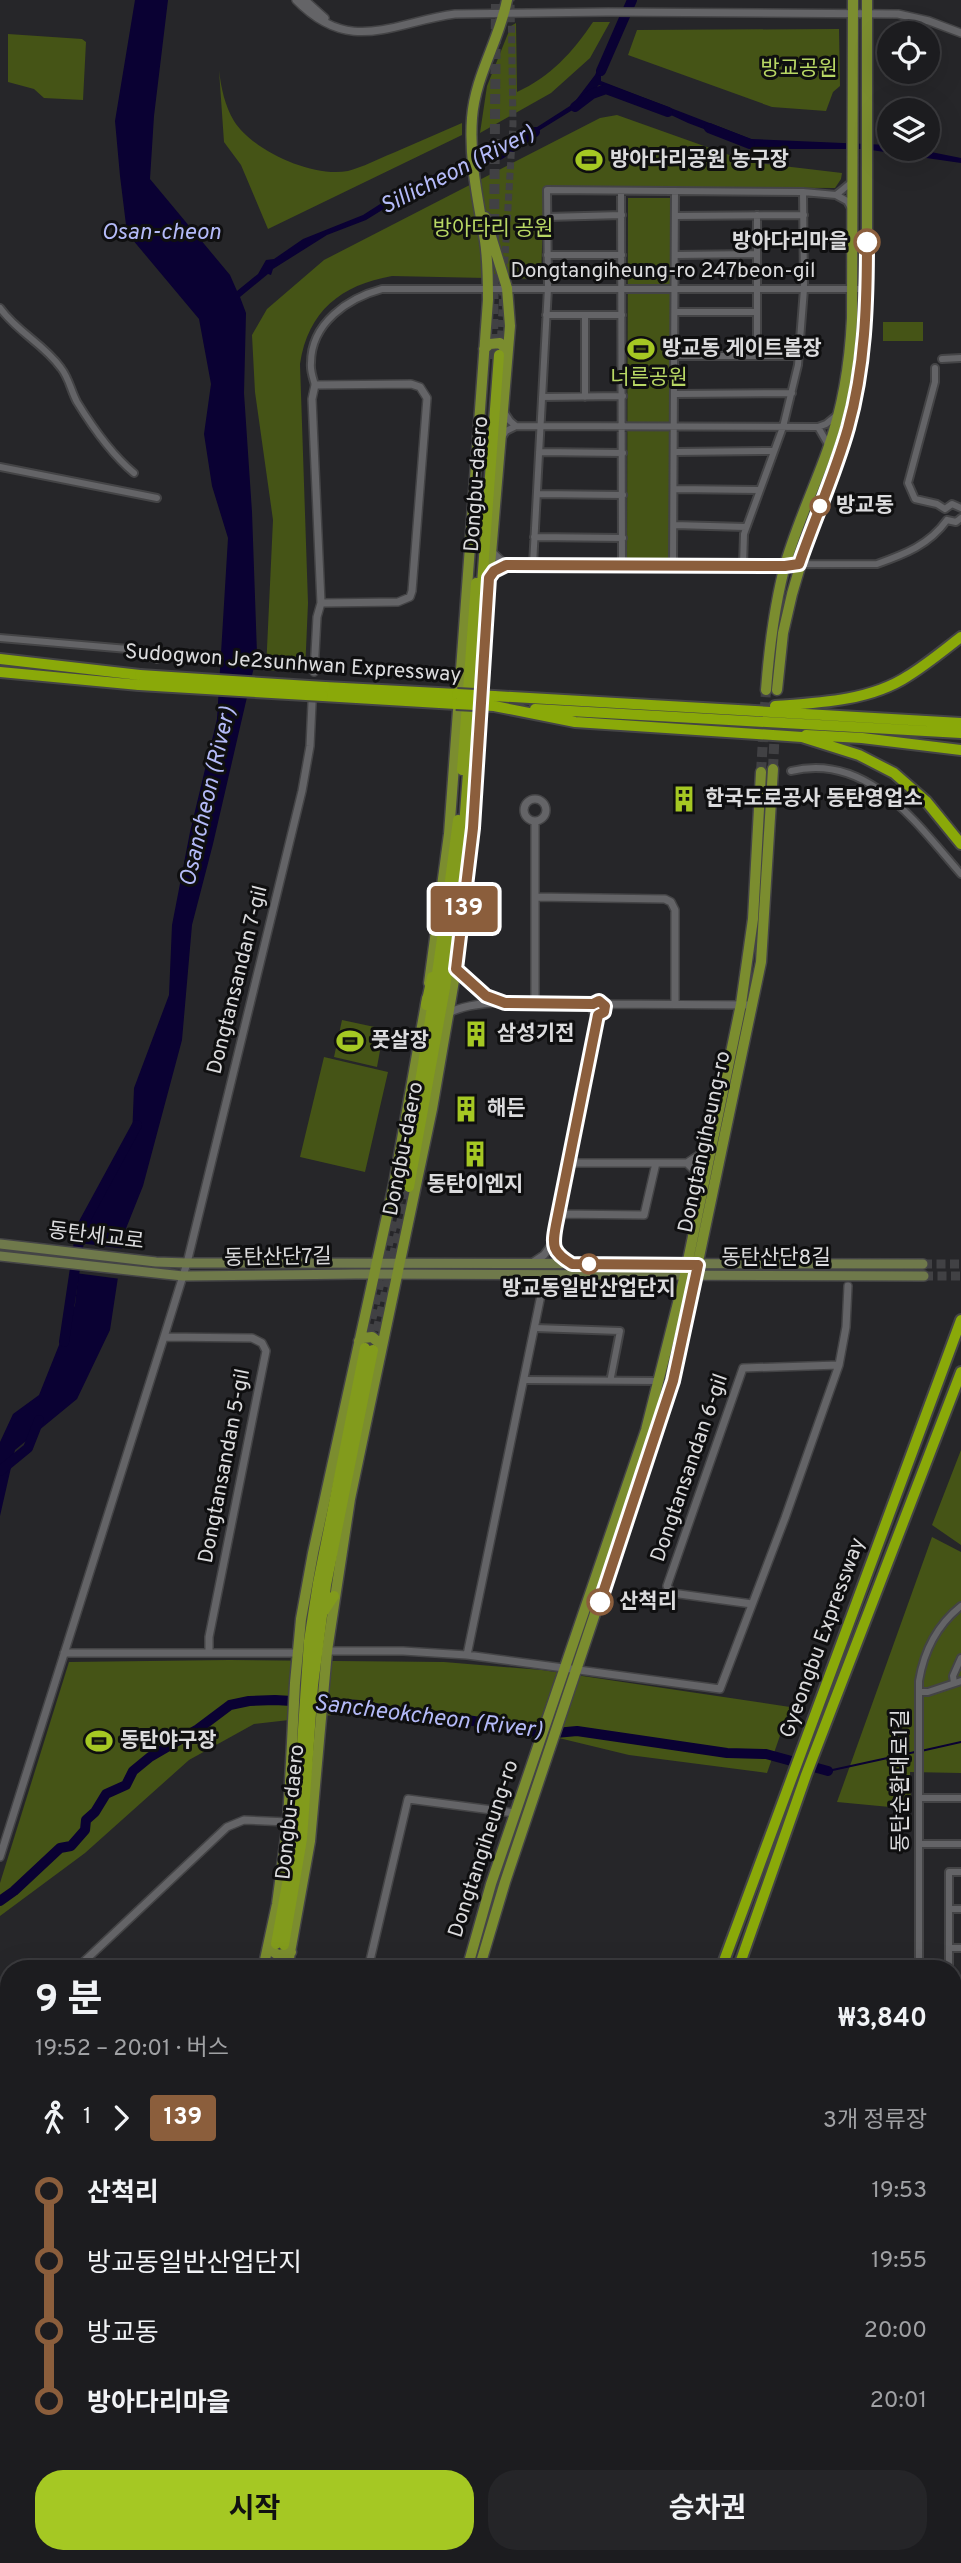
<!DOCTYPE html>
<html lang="ko">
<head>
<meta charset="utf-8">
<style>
  :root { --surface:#1c1c1f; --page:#252528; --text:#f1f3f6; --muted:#a0a1a4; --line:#3a3a3d; --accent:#a5c823 }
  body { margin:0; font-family:Overpass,"Noto Sans KR",sans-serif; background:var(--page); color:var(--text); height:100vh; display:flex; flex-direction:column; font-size:26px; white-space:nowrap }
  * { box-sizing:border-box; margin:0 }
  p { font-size:23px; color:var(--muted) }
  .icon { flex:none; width:38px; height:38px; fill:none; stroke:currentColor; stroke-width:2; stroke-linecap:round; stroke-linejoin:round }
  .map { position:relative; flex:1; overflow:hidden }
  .side { position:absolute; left:0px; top:1960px; width:962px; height:604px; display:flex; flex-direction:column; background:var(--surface); border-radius:28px 28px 0 0; box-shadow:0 7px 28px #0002,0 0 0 2px var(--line) }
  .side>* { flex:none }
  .badge { padding:0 14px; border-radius:5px; font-size:24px; line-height:46px }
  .controls { position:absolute; left:877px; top:21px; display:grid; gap:14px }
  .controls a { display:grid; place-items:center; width:63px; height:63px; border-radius:50%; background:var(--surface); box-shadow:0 7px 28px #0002,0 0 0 2px var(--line); font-size:35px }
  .map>.badge { position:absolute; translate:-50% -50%; box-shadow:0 0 0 4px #fff }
  .legs { display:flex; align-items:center; gap:10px; height:77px; padding:0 35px; font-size:23px }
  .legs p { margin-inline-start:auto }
  .summary { display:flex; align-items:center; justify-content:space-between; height:119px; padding:0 35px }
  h1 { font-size:38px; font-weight:700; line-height:52px }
  .action { display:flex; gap:14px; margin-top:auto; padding:14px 35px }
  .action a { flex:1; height:80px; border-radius:28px; background:var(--accent); color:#111; font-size:28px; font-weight:700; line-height:80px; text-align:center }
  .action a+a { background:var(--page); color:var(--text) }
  ul { padding:0 35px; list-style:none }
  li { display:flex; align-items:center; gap:24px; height:70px; font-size:26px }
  li i { display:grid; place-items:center; width:10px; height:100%; margin:0 9px; background:currentColor }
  li i::after { content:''; width:18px; height:18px; margin:-9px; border:5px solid; border-radius:50%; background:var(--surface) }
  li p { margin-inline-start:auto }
  li:first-child i { background:linear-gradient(#0000 50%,currentColor 0) }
  li:last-child i { background:linear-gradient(currentColor 50%,#0000 0) }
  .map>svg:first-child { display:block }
</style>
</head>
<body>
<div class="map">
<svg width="961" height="2563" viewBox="0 0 961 2563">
  <rect width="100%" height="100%" fill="#262629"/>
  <path fill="#455416" d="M593,22H610L590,58L551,93L480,133L487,86L511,26L516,23L517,92C550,77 573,52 593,22Z
    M839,29L840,86L833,92L826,111L772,107L628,55L637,30Z
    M8,34L82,39L86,42L83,100L44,98L34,89L8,82Z
    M219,70C221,88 225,106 234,121C253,151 313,178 348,171C363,167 378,159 393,153C416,143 439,133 462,123V135L268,229L241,165L224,142Z
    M617,115L749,162L842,173L841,179L835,188L544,186L541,279L392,276C341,285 308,311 300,364L308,603L305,672L266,670L273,520L255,392L252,335L267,309L324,260L600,118Z
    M628,198H672L671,558L627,559Z
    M883,322H923V341H883Z
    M342,1020L384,1029L377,1067L334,1057Z
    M324,1057L388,1072L365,1172L300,1157Z
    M961,1450V1545L932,1525Z
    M932,1537L961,1552V1773L910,1772L911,1809L837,1802Z
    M229,1660L444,1662L542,1670L790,1707L767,1773L629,1755L534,1732L386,1709L254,1724L189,1760L85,1853L0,1916V1883L69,1662Z"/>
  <path fill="#0a0133" d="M135,0H168L154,116L150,179L230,275L237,291L258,274L266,260L274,259L303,239L363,215L413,183L509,145L573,104L595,75L621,16L601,73V81L751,139L889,145V149H916L961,158V163L864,149H765L747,146L742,141L723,134H717L688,123L643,102L631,94L599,85L579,106L540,130L487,160L413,191L366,220L327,235L273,269L271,275L268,274L240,297L246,313L244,393L252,512L257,654L213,844L192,925L182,1040L143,1186L125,1231L110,1330L77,1399L15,1450L0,1516V1442L13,1414L39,1395L75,1305L83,1232L132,1137L134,1088L169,995L172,925L190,832L217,719L228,538L212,486L204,434L211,384L199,319L127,233L120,176L115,121Z"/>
  <path fill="#262629" d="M79,1243L126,1249L121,1279L75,1273Z"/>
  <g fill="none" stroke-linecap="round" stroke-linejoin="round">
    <path stroke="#0a0133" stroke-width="2" d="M921,1751L961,1742
      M828,1771L915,1752
      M479,2563L482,2555"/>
    <path stroke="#0a0133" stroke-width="10" d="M601,71L632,0
      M575,107L592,94L606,89L668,112
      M709,128L750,144
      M481,160L499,155L535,132
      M64,1342L81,1228L137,1125
      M0,1471L28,1448L39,1420
      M0,1901L14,1891L60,1848L71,1846L85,1830L86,1820L95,1812L106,1794L126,1785L133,1771L150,1757L198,1729L230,1705L249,1701L275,1700L359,1705L405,1714L439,1716L501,1725L545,1734L577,1731L727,1753L766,1754L828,1771
      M0,2119L9,2122
      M781,2555L828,2563
      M838,2563L948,2555"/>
    <path stroke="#414144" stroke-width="7" stroke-dasharray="7 3.5" stroke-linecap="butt" d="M504,274L513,124L511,0
      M500,348L503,290"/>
    <path stroke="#414144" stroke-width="9" stroke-dasharray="9 4.5" stroke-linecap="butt" d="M923,1264H961
      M924,1276H961"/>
    <path stroke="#414144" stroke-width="10" stroke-dasharray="10 5" stroke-linecap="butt" d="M773,769L775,727
      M761,772L766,690"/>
    <path stroke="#414144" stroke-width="10" stroke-dasharray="10 5" stroke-linecap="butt" d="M493,359L496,0
      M374,1346L409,1187
      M365,1348L401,1186
      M270,1969L276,1944
      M279,1969L283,1949"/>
    <g stroke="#444446" stroke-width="10">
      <path id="minor" d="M621,191L622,566
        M851,208L847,201L836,195L852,182
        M675,216L804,215
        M547,217L622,215
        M547,255H622
        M675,255L757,254
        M0,308C18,333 43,343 61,368C69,378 71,391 77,402C93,428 111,454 134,473
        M675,312H757
        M546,315H622
        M585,315V397
        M675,356H799
        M757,356V215
        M942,359L961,358
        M935,368V382L908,483L915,499L937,504L945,509
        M315,385C313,378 310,370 311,363C311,323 348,298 382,289H867
        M675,394L792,393
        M542,397L623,396
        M516,426L818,427
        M502,437L506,431L516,426L510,421L504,412
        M829,446L818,427L826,424L837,415
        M539,452L623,453
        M675,452L774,451
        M0,467L157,498
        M674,489L759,490
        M537,494L623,495
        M945,509L952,504L961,508
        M947,520L956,522L961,518
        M674,525L746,527
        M534,537L623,538
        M506,565L877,564C905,554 929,545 947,520
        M533,565L548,288L547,190L803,192L836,195
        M673,566L675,191
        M743,566L744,534L783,427L798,365L804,289L803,192
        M0,638L128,649L157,659
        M791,771C868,752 917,824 961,874
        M535,1328L620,1331L611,1377
        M524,1380L659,1381
        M954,1683L953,1676L961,1658
        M919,1692H928L961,1681
        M919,1798H961
        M919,1844H961
        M949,1909H961
        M949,1948H961
        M919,1969V1681C924,1651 937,1625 961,1606
        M949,1969V1872H961
        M954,1981H961
        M954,2080H961
        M958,2511V2367"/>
    </g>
    <g stroke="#444446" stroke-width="10">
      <path id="tertiary" d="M296,0C350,56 393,22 455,14L608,12L898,14L929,21L961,33
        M305,0L325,18
        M490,578L494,571L506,565L491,551
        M314,672L317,617L321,603L312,399L315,385L411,384L420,387L427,398L412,591L410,597L398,602L321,603
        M524 810a11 11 0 1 1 22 0a11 11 0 1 1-22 0Z
        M535,897L665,899L671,902L675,910V1004
        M456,969L486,996L497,1001
        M592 1008a7 7 0 1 1 14 0a7 7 0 1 1-14 0Z
        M535,1004V821
        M604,1004L753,1005
        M449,1013C479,996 557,1004 593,1004
        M569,1163H687L711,1147
        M687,1163L694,1170L702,1189
        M558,1214L644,1215L656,1163
        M552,1244L557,1253L570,1263
        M532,1263L544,1255L552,1244L598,1015
        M524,1277L533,1281L541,1295
        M164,1337L187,1263L302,791L310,746L312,703
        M752,1604L672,1593L667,1586L743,1368L839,1365
        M327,1651H403L467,1655L720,1689L785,1518L839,1365L846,1327L848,1286
        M64,1653H297
        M467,1655L541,1295L545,1287L557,1275
        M0,1857L164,1337L252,1338L262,1343L266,1351L209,1637V1653
        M76,1969L227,1827L244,1820L288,1822
        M368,1969L408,1799L515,1813
        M0,2030H9
        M0,2340H9"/>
    </g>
    <g stroke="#444446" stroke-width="12">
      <path id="secondary" d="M0,1244L156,1262L187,1263L923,1264
        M0,1256L183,1276L356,1274L924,1276
        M954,2022H961
        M954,2039H961
        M105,2561L106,2563
        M117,2563L120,2555"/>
    </g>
    <g stroke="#444446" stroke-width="13">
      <path id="primary" d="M484,349L490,344L500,343L507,351
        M766,690C769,650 774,609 784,569C795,528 814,489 828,449C843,407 850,362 852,318L853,0
        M777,690L783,633L792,594L811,529L848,428L863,350L867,289V0
        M429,983L449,834L488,300C488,280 488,261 485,241C478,200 469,160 472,118C475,76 499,41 507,0
        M359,1341L363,1338L372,1337L382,1345
        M268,1948L278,1955L291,1952
        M263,1969L277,1904L288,1822L295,1683L301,1619L313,1553L394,1184L427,998
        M287,1969L310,1841L327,1651L350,1499L432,1109L456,969L473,828L489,578L510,326L507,288L485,217
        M467,1969L491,1884L646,1430L685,1275L741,1004L753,919L761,772
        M479,1969L505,1882L673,1381L761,962L773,769
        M97,2563L103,2555
        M129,2563L132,2555
        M354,2563L355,2555
        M367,2563L368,2555"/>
    </g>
    <g stroke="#444446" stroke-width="13">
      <path id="trunk" d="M462,770L476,583
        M463,890L464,911
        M426,1005L432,977
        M401,1186C425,1065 442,943 458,820
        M409,1187L445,988L461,867L499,355
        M324,1611L334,1596
        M276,1944L289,1873L299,1789L309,1641L318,1583L365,1348
        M284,1945L302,1839L313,1685L326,1585L373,1350"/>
    </g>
    <g stroke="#444446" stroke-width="14">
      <path id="motorway" d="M0,659L140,675
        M0,672L139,685
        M325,687L457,694
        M323,696L456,704
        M494,696L961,723
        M494,706L575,722L802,737L859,755L894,773L926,801L961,844
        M775,706C818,703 870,701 908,676C926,665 944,650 961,637
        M535,709L961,733
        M806,735L862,738L961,750
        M721,1969L961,1320
        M738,1969L806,1775L961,1372
        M502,2563L505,2555
        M515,2563L518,2555"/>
    </g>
    <use href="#minor" stroke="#646467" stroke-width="6"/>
    <use href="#tertiary" stroke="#646467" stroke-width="7"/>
    <use href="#secondary" stroke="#6f794b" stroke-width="9"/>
    <use href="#primary" stroke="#7b8d2f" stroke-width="10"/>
    <use href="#trunk" stroke="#829b1c" stroke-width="10"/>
    <use href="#motorway" stroke="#8aa909" stroke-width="10"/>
    <g stroke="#444446" stroke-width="14" stroke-linecap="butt">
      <path id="motorway-bridge" d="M140,675L325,687
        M139,685L323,696
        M457,694L494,696
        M456,704L494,706"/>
    </g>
    <use href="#motorway-bridge" stroke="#8aa909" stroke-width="10"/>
  </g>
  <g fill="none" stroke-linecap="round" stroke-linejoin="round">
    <g stroke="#fff" stroke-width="16">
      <path id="line-1" d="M600,1602L673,1381L698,1265L572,1264C552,1252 552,1246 556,1225L598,1015L604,1012L605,1006L599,1001L593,1004L505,1003L486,996L456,969L473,828L489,578L494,571L506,565L785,566L799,564C815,518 835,474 848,428C865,367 867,305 867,242"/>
    </g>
    <use href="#line-1" stroke="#8b5e3c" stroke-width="10"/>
  </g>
  <defs>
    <g id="stadium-bare" transform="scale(2.1)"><path d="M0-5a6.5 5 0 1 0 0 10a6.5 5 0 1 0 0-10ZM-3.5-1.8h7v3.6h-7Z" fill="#a5c823" stroke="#0f0f10" stroke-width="2.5" paint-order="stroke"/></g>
    <g id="building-bare" transform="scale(2.1)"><path d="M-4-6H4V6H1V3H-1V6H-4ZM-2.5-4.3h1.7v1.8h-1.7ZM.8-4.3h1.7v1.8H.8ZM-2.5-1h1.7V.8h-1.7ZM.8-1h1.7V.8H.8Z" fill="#a5c823" stroke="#0f0f10" stroke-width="2.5" paint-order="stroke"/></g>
  </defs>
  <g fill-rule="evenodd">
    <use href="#stadium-bare" x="589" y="160"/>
    <use href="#stadium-bare" x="641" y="349"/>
    <use href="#building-bare" x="684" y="799"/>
    <use href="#building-bare" x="476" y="1034"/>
    <use href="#stadium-bare" x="350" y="1041"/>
    <use href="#building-bare" x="466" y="1109"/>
    <use href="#building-bare" x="475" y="1154"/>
    <use href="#stadium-bare" x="99" y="1741"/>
  </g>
  <g fill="#fff" stroke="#8b5e3c" stroke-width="3.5">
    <circle cx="867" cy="242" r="12"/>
    <circle cx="820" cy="506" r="9"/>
    <circle cx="589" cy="1264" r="9"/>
    <circle cx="600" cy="1602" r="12"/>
  </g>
  <g text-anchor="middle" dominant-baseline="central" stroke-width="6" stroke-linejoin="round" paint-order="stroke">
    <g font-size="21" fill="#b8d764" stroke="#0f0f10">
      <text x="799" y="69">방교공원</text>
      <text x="493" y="229">방아다리 공원</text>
      <text x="649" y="378">너른공원</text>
    </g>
    <g font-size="21" font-weight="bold" fill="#dbdbdd" stroke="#0f0f10" text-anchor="start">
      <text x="610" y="160">방아다리공원 농구장</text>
      <text x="662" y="349">방교동 게이트볼장</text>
      <text x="705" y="799">한국도로공사 동탄영업소</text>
      <text x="497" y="1034">삼성기전</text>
      <text x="371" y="1041">풋살장</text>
      <text x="487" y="1109">해든</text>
      <text x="475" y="1185" text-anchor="middle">동탄이엔지</text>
      <text x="120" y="1741">동탄야구장</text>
    </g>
    <g font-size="21" font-weight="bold" fill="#dbdbdd" stroke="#0f0f10" text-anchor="start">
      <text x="848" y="242" text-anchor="end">방아다리마을</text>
      <text x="836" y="506">방교동</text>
      <text x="589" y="1289" text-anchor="middle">방교동일반산업단지</text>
      <text x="619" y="1602">산척리</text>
    </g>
    <g font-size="21" fill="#dbdbdd" stroke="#0f0f10">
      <text x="663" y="271">Dongtangiheung-ro 247beon-gil</text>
      <text transform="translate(477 484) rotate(-86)">Dongbu-daero</text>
      <text transform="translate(293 664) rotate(4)">Sudogwon Je2sunhwan Expressway</text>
      <text transform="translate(238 980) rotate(-76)">Dongtansandan 7-gil</text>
      <text transform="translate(705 1142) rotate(-78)">Dongtangiheung-ro</text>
      <text transform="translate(404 1149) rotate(-79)">Dongbu-daero</text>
      <text transform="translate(96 1237) rotate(7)">동탄세교로</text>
      <text transform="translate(278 1258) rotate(-1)">동탄산단7길</text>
      <text x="776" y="1258">동탄산단8길</text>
      <text transform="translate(225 1466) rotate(-79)">Dongtansandan 5-gil</text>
      <text transform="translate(690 1468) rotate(-71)">Dongtansandan 6-gil</text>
      <text transform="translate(823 1638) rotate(-70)">Gyeongbu Expressway</text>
      <text transform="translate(901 1781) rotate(-90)">동탄순환대로1길</text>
      <text transform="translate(291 1812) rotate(-84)">Dongbu-daero</text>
      <text transform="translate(484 1849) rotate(-72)">Dongtangiheung-ro</text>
    </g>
    <g font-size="23" font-style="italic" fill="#b4baf8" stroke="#0f0f10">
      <text transform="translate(458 171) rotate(-27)">Sillicheon (River)</text>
      <text x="161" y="233">Osan-cheon</text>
      <text transform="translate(209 797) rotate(-77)">Osancheon (River)</text>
      <text transform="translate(428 1718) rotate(7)">Sancheokcheon (River)</text>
    </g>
  </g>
</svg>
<div class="controls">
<a><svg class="icon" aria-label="locate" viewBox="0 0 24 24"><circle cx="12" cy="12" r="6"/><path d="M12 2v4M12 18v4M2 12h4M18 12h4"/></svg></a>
<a><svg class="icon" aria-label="layers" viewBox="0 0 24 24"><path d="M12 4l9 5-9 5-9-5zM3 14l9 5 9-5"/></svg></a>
</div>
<b class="badge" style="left:464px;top:909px;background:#8b5e3c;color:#fff">139</b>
<section class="side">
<div class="summary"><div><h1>9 분</h1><p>19:52 – 20:01 · 버스</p></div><b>₩3,840</b></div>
<div class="legs"><svg class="icon" aria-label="walk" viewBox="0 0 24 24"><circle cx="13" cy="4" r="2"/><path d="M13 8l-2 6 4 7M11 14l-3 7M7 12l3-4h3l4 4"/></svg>1<svg class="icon" aria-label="forward" viewBox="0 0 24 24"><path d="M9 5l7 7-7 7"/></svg><b class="badge" style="background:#8b5e3c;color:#fff">139</b><p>3개 정류장</p></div>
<ul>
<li><i style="color:#8b5e3c"></i><b>산척리</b><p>19:53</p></li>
<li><i style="color:#8b5e3c"></i><span>방교동일반산업단지</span><p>19:55</p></li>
<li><i style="color:#8b5e3c"></i><span>방교동</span><p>20:00</p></li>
<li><i style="color:#8b5e3c"></i><b>방아다리마을</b><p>20:01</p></li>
</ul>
<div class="action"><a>시작</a><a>승차권</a></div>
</section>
</div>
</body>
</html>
